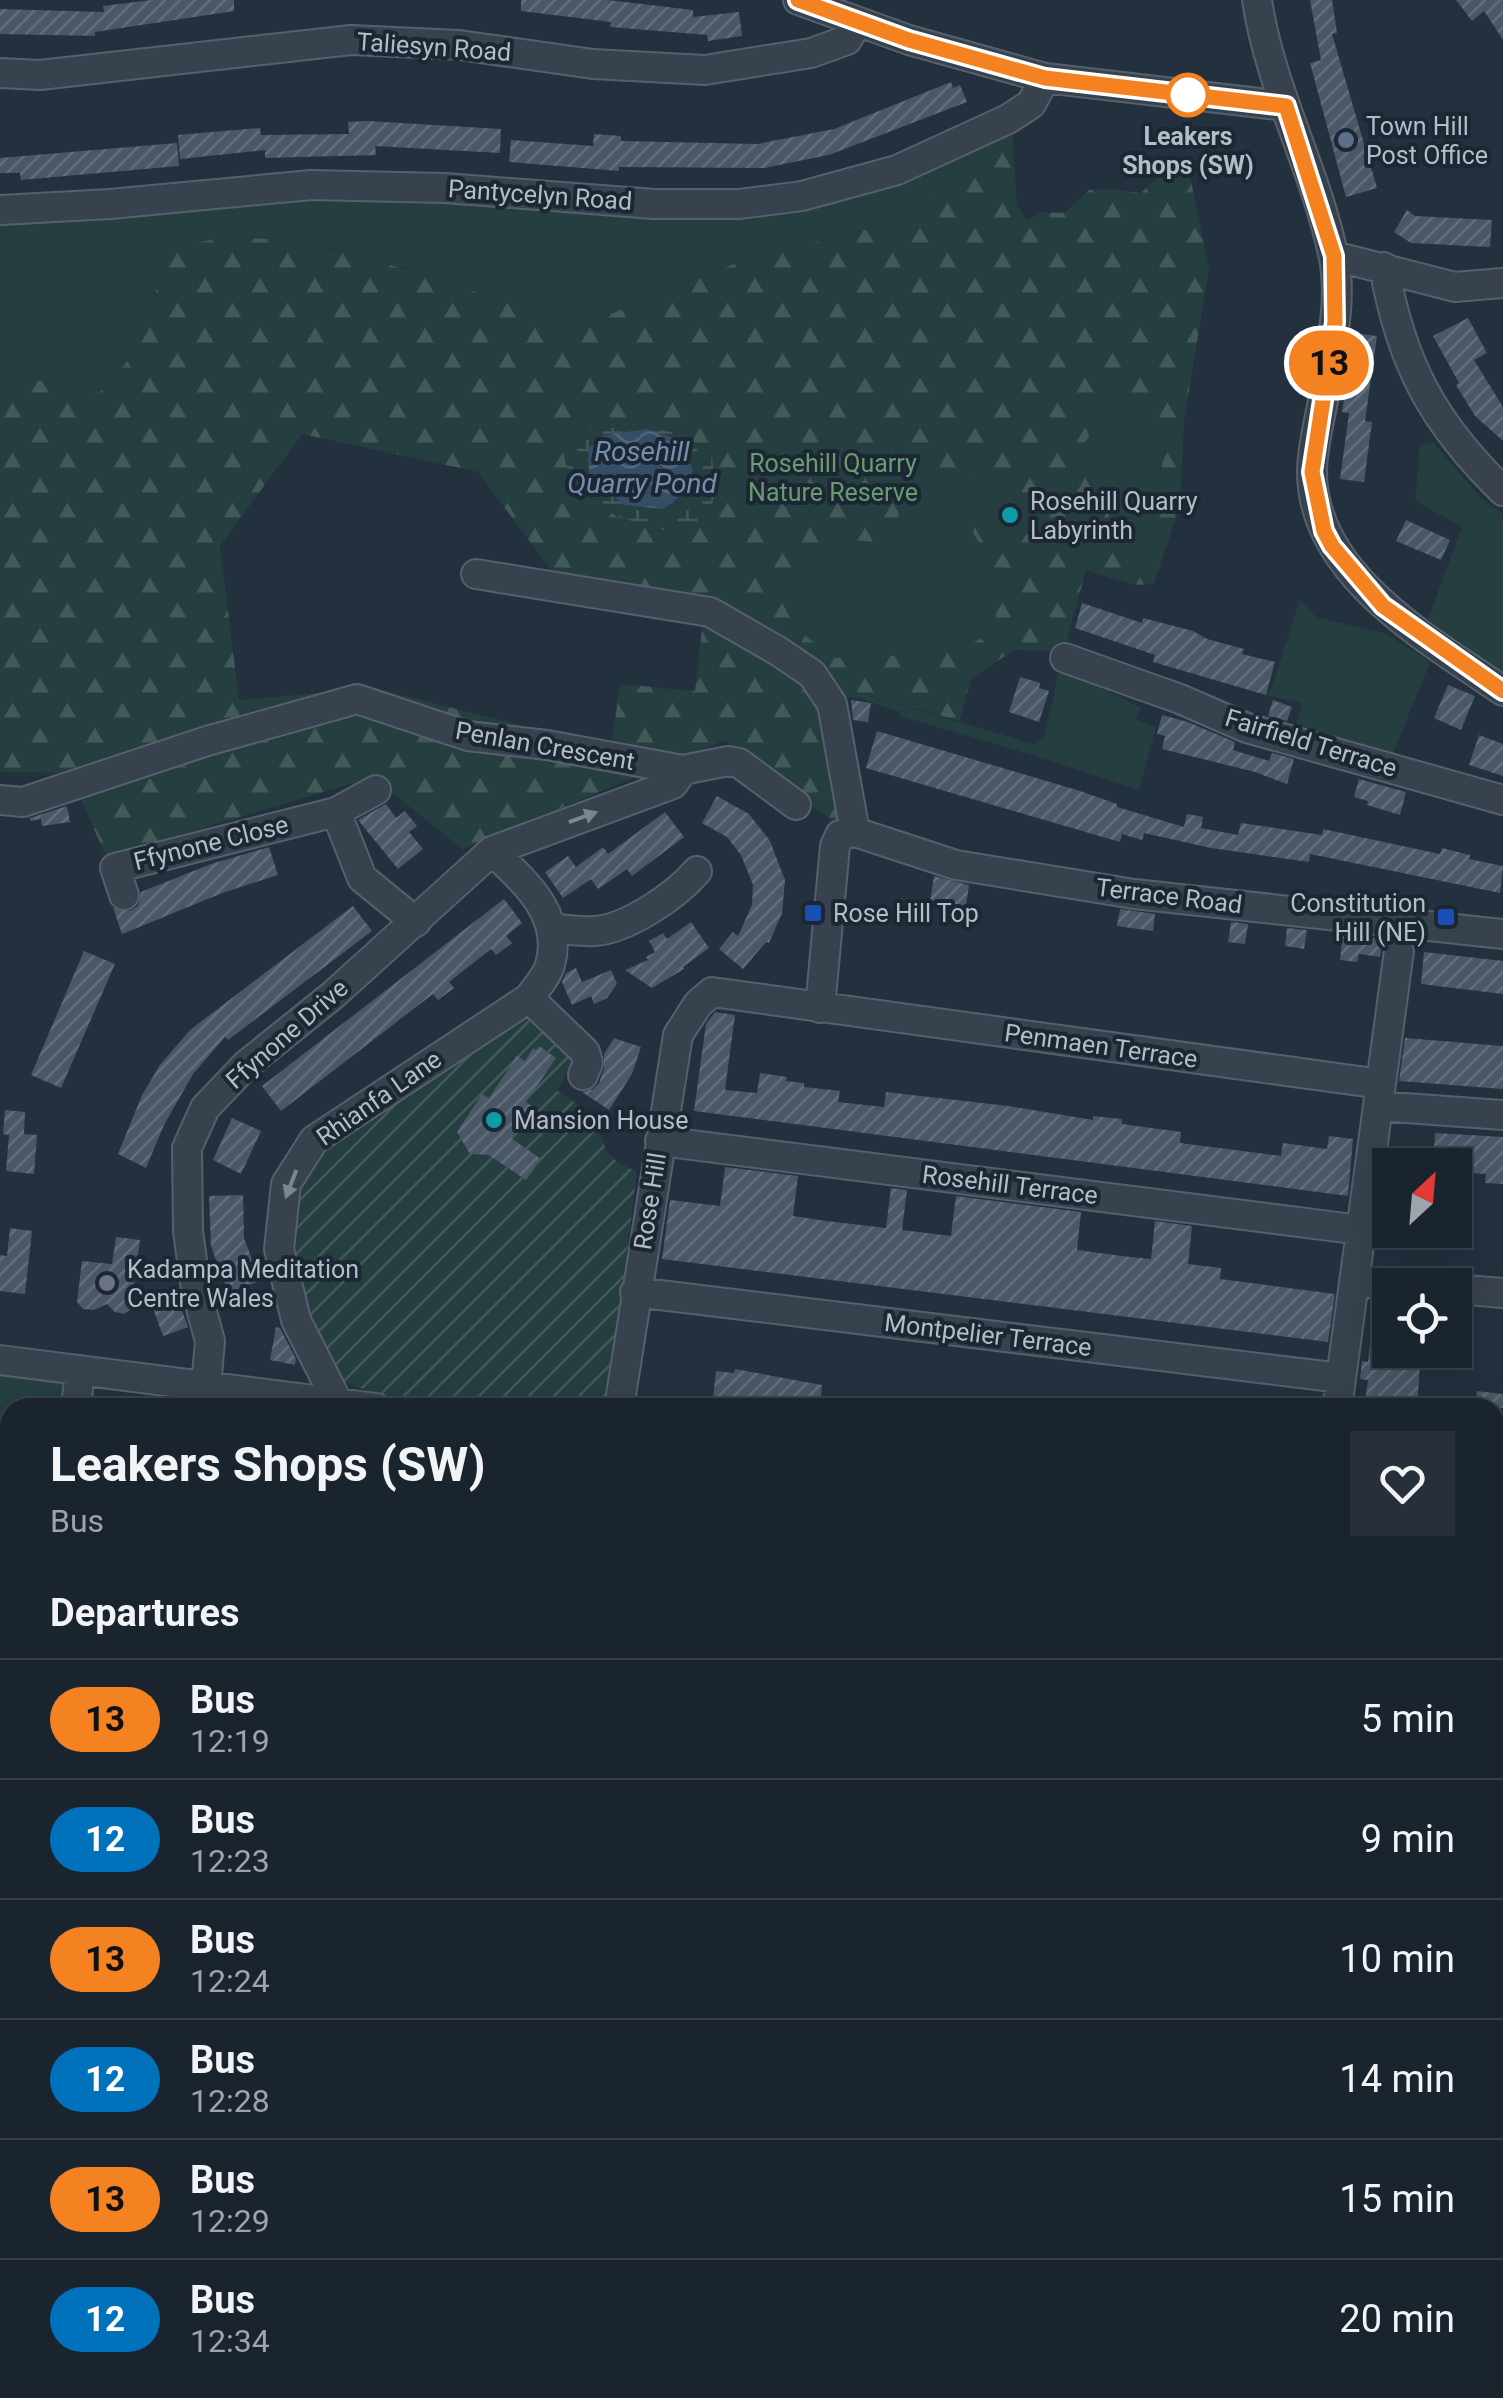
<!DOCTYPE html>
<html lang="en">
<head>
<meta charset="utf-8">
<style>
  :root { --surface:#1a242e; --page:#27303a; --text:#f1f3f6; --muted:#9fa4aa; --line:#38414a }
  body { margin:0; font-family:Roboto,sans-serif; background:var(--page); color:var(--text); height:100vh; display:flex; flex-direction:column; font-size:38px; white-space:nowrap }
  * { box-sizing:border-box; margin:0 }
  p { font-size:32px; color:var(--muted) }
  .icon { flex:none; width:55px; height:55px; fill:none; stroke:currentColor; stroke-width:2; stroke-linecap:round; stroke-linejoin:round }
  .map { position:relative; flex:1; overflow:hidden }
  .details { position:absolute; left:0px; top:1398px; width:1505px; height:1002px; display:flex; flex-direction:column; background:var(--surface); border-radius:30px 30px 0 0; box-shadow:0 10px 40px #0002,0 0 0 2px var(--line) }
  .details>* { flex:none }
  .badge { padding:0 20px; border-radius:32px; font-size:35px; line-height:65px }
  .needle { width:65px; rotate:26deg }
  .buttons { position:absolute; left:1372px; top:1148px; display:grid; gap:20px }
  .buttons a { display:grid; place-items:center; width:100px; height:100px; border-radius:0px; background:var(--surface); box-shadow:0 10px 40px #0002,0 0 0 2px var(--line); font-size:50px }
  .map>.badge { position:absolute; translate:-50% -50%; box-shadow:0 0 0 5px #fff }
  h2 { padding:0 50px; font-size:38px; line-height:90px }
  .round { display:grid; place-items:center; flex:none; width:105px; height:105px; border-radius:0px; background:var(--page) }
  .overview { display:flex; align-items:center; justify-content:space-between; height:170px; padding:0 50px }
  h1 { font-size:48px; font-weight:700; line-height:75px }
  ul { padding:0; list-style:none }
  li { display:flex; align-items:center; gap:30px; height:120px; padding:0 50px; border-top:2px solid var(--line) }
  li div { flex:1 }
  li b { display:block; font-size:38px }
  li em { font-style:normal }
  li .badge { min-width:110px; font-weight:700; text-align:center }
  .map>svg:first-child { display:block }
</style>
</head>
<body>
<div class="map">
<svg width="1503" height="2398" viewBox="0 0 1503 2398">
  <defs>
    <pattern id="forest-firs" width="22" height="20" patternUnits="userSpaceOnUse" patternTransform="scale(2.5)"><rect width="22" height="20" fill="#253e3f"/><path d="M5 1l3.5 6h-7zM16 11l3.5 6h-7z" fill="#425859"/></pattern>
    <pattern id="wetland-marsh" width="20" height="14" patternUnits="userSpaceOnUse" patternTransform="scale(2.5)"><rect width="20" height="14" fill="#253e3f"/><path d="M1 5h8M5 5V1M11 12h8M15 12V8" fill="none" stroke="#425859"/></pattern>
    <pattern id="garden-furrows" width="10" height="10" patternUnits="userSpaceOnUse" patternTransform="scale(2.5)"><rect width="10" height="10" fill="#253e3f"/><path d="M-1 1l2-2M0 10L10 0M9 11l2-2" fill="none" stroke="#425859"/></pattern>
    <pattern id="water-waves" width="16" height="10" patternUnits="userSpaceOnUse" patternTransform="scale(2.5)"><rect width="16" height="10" fill="#364d66"/><path d="M0 5q4-4 8 0t8 0" fill="none" stroke="#51657b"/></pattern>
    <pattern id="building-hatch" width="6" height="6" patternUnits="userSpaceOnUse" patternTransform="scale(2.5)"><rect width="6" height="6" fill="#495767"/><path d="M-1 1l2-2M0 6l6-6M5 7l2-2" fill="none" stroke="#616d7b"/></pattern>
  </defs>
  <rect width="100%" height="100%" fill="#23303e"/>
  <path fill="#253e3f" d="M1012,127L1013,141L972,167L933,184L918,206L894,223L746,259L575,328L404,268L331,249L255,240L158,279C154,293 155,306 152,320C146,348 118,372 99,393L79,392L0,369V220L267,198L391,195L707,215Z
    M887,235L1052,539L1054,607L959,681L850,684L449,397Z
    M1108,399L1166,435L1148,572L1108,539L1110,496L1077,459Z
    M1433,442L1482,499L1503,514V680L1428,619L1462,527L1415,501L1420,445Z
    M1300,600L1316,617L1387,634L1430,662L1390,761L1293,733L1302,703L1266,695L1273,684Z
    M1060,666L1141,708L1135,719L1156,728L1139,790L1049,760L900,716L899,712L860,698L848,697L856,692L1034,744L1045,735Z
    M0,1376L67,1383L64,1407L10,1408V1723L0,1721Z"/>
  <path fill="url(#forest-firs)" fill-rule="evenodd" d="M1013,141L1017,204L1026,220L1043,212L1064,213L1089,190L1114,189L1141,193L1163,171L1188,167L1209,268L1184,422L1180,506L1154,584L1134,585L1086,570L1064,651L1014,650L971,679L960,721L856,692L824,713L846,821L834,822L725,740L462,849L373,777L106,857L70,773L0,772V369L79,392L99,393C118,372 138,352 149,326C160,302 149,278 174,256C239,196 499,301 576,328L746,259L894,223L918,206L933,184L972,167ZM1109,399L1166,435L1148,571L1108,539L1110,496L1077,458ZM646,426L618,518C592,497 561,480 564,443L584,430ZM302,434L478,472L557,578L705,603L695,691L620,684L611,748L374,688L239,700L220,546ZM904,467L973,479L997,474L1011,478L1036,516L1030,532L999,557L959,497L958,505L998,577L992,604L999,627L973,643L940,645L879,659L833,658L795,627L774,587L845,539L872,542L898,519Z"/>
  <path fill="url(#wetland-marsh)" d="M646,426L680,434L712,456L715,492L707,524C695,527 680,532 668,531C625,524 559,494 564,443L584,430Z"/>
  <path fill="url(#garden-furrows)" d="M527,1013L569,1049L572,1063L557,1090C567,1098 582,1106 590,1116C608,1139 597,1158 637,1171L608,1407C525,1407 412,1415 338,1379C307,1311 273,1235 313,1163C319,1152 330,1143 338,1134Z"/>
  <path fill="url(#water-waves)" d="M647,429L678,440L693,470L681,496L663,509L624,505L589,474L588,449L605,435Z"/>
  <path fill="url(#building-hatch)" d="M151,0H234V11L95,32V36L0,34V9L104,12L103,6Z
    M521,0H608L693,10V17L739,12L742,36L708,41L707,35L610,27L611,22L521,11Z
    M1310,0H1332L1337,33L1332,34L1377,188L1346,197L1310,63L1321,60Z
    M1456,0H1503V40L1484,11L1472,21Z
    M951,82L953,88L960,85L967,102L829,155L764,168L619,167V171L509,162L511,140L593,146L594,134L621,136V141L757,144L834,129Z
    M367,121L501,129L500,153L375,146L376,155L265,158V150L180,159L178,135L260,128L261,135L349,134L348,122Z
    M177,143L179,166L21,180L20,173H0V158Z
    M1407,210L1415,216L1492,220L1490,247L1411,243L1394,232Z
    M1468,318L1487,353L1474,360L1503,407V441L1475,416L1456,385L1459,383L1433,336Z
    M1354,333L1377,336L1365,421L1372,422L1364,482L1340,479L1349,413L1342,412Z
    M1406,520L1450,540L1441,560L1396,541Z
    M1082,603L1142,623L1143,618L1193,631L1207,639L1244,649L1242,654L1275,662L1266,695L1153,662L1155,655L1075,628Z
    M1020,677L1040,683L1039,688L1049,691L1039,722L1009,712Z
    M1448,685L1475,696L1461,730L1434,718Z
    M851,700L871,703L868,722L853,720Z
    M1273,700L1292,707L1287,721L1268,716Z
    M1162,715L1188,722L1235,742L1233,750L1269,761L1272,753L1294,759L1287,784L1255,772L1162,749L1165,736L1157,734Z
    M877,731L1077,790L1117,804V807L1184,827L1187,814L1203,817L1201,828L1238,835L1241,823L1322,835L1323,829L1440,854L1442,848L1470,855L1469,859L1503,866L1500,893L1310,854L1309,862L1211,848L1144,833L1142,840L1122,834L1120,842L866,768Z
    M1479,735L1503,744V776L1469,765Z
    M1359,779L1406,792L1400,815L1367,805L1368,801L1354,797Z
    M717,796L749,814L770,841L785,880L782,913L769,943L766,942L743,969L719,949L733,932L738,936L752,905L753,885L741,855L727,837L702,823Z
    M386,804L396,818L405,811L417,826L409,832L423,849L398,869L358,820Z
    M67,806L70,822L42,826L41,819L30,821V818Z
    M665,812L684,837L632,876L627,869L598,889L591,879L563,898L545,872L568,856L576,867L603,847L608,854Z
    M269,847L278,875L225,892L122,934L113,908L130,911L138,906L141,892L211,864Z
    M934,876L969,885L965,912L947,909L948,904L930,901Z
    M504,899L522,923L506,936L512,943L496,955L491,949L449,982L454,988L438,1000L433,994L281,1111L262,1086Z
    M353,906L372,931L228,1040L225,1037L193,1074L164,1125L146,1168L118,1154L142,1095L160,1065L190,1030Z
    M1120,909L1155,914L1153,931L1117,926Z
    M691,922L709,948L683,967L684,969L652,988L625,970L648,960L646,957L655,952L649,941L663,933L667,939Z
    M1231,922L1248,924L1245,944L1228,942Z
    M1287,928L1307,930L1304,949L1285,946Z
    M1343,934L1383,939L1380,957L1359,954L1357,962L1340,960Z
    M84,951L115,964L61,1088L31,1075Z
    M1424,952L1503,961V994L1421,984Z
    M576,968L582,982L611,970L617,984L607,998L594,1004L591,996L572,1005L562,982L566,973Z
    M715,1012L735,1015L725,1090L757,1093L760,1073L787,1077L786,1081L804,1083V1087L840,1091L838,1102L884,1107L886,1092L1008,1106L1093,1120V1116L1122,1119V1124L1181,1132L1180,1143L1281,1156L1283,1143L1327,1149L1329,1136L1353,1139L1348,1196L694,1111L706,1024Z
    M614,1038L641,1047L632,1074L609,1110L582,1092L593,1089L599,1083L604,1069V1054Z
    M1405,1038L1503,1046V1089L1399,1081Z
    M539,1046L556,1058L526,1102L533,1107L511,1138L541,1159L526,1180L489,1155L470,1154L457,1132L482,1094L489,1098L517,1056L525,1061L533,1048L536,1050Z
    M5,1110L25,1112L24,1134L37,1135L34,1174L6,1171L9,1135L3,1134Z
    M232,1118L261,1131L241,1174L213,1160Z
    M1435,1133L1503,1137V1184L1485,1183L1486,1174L1457,1172V1165H1433Z
    M725,1167L798,1176L793,1216L827,1221L886,1228L891,1188L907,1190L902,1230L951,1236L956,1196L1081,1212L1077,1250L1122,1256L1151,1259L1155,1221L1192,1226L1188,1264L1221,1268L1220,1279L1335,1294L1328,1342L662,1259L670,1200L720,1206Z
    M243,1195L244,1238L260,1281L228,1293L211,1246L209,1196Z
    M10,1228L32,1231L25,1294L0,1291V1255L7,1256Z
    M116,1237L140,1240L131,1309L124,1314L115,1312L107,1304L94,1310L83,1309L77,1302L82,1261L112,1264Z
    M174,1289L188,1327L163,1336L149,1298Z
    M1375,1302L1390,1304V1350H1421L1417,1408H1364L1368,1380L1360,1379L1362,1361L1368,1362Z
    M276,1327L280,1328L296,1359L295,1365L270,1360Z
    M735,1369L822,1385L820,1408H712L716,1371L734,1373Z
    M1477,1391L1503,1394V1408H1475Z"/>
  <g fill="none" stroke-linecap="round" stroke-linejoin="round">
    <g stroke="#55606c" stroke-width="32">
      <path id="minor" d="M798,0L909,40L1045,78L1285,106
        M1257,0C1270,88 1315,168 1333,254C1343,297 1331,346 1325,389C1321,416 1312,445 1312,472C1312,575 1429,640 1503,691
        M0,73L40,75L351,40L459,45L593,64L705,70L811,53L847,40L857,23
        M0,210L110,204L311,185L445,188L654,204H739L802,196L897,170L1008,119L1031,104L1045,78
        M1334,256L1455,287L1503,283
        M1384,267C1401,363 1433,423 1503,491
        M476,574L710,612L778,651L812,674L832,704L855,832
        M1065,658L1180,699L1247,728L1503,800
        M0,800L23,802L207,741L357,699L468,736L547,745L683,770L728,761L739,763L796,805
        M336,812L362,878L416,922
        M492,851C525,882 564,915 550,965C547,976 536,988 529,998L585,1052L588,1063L583,1075
        M124,895L115,868L336,812L376,790
        M554,929C567,929 582,932 595,931C627,929 677,895 697,871
        M820,1008L835,846L840,835L855,832L956,865L1134,894L1503,934
        M1378,1106L1503,1115
        M660,1141L1361,1230
        M1354,1281L1403,1285
        M1455,1289L1503,1293
        M635,1292L1341,1378
        M0,1360L376,1408
        M206,1386L210,1341L196,1290L188,1231L187,1148L205,1108L246,1065L333,995L492,851L673,784L683,770
        M338,1403L296,1320L279,1249L286,1184L314,1140L529,998
        M76,1408L80,1370
        M619,1408L678,1035L698,1004L712,992L1381,1084
        M1337,1408L1399,951
        M1495,1467L1503,1468
        M0,1736L10,1738
        M1495,1736L1503,1738
        M1495,1906L1503,1909
        M1495,2051H1503
        M462,2390L473,2398
        M956,2390L958,2398
        M1171,2390L1172,2398
        M1364,2390L1366,2398
        M52,2398L58,2390
        M729,2398L741,2390"/>
    </g>
    <g stroke="#404b57" stroke-width="40">
      <path id="major" d="M0,2018L10,2019
        M1495,2186L1503,2187"/>
    </g>
    <use href="#minor" stroke="#37424e" stroke-width="28"/>
    <use href="#major" stroke="#55616e" stroke-width="35"/>
  </g>
  <defs><path id="oneway-solid" d="M-6-.8H1V-3.2L6.5 0L1 3.2V.8H-6Z" transform="scale(2.5)"/></defs>
  <g fill="#7b8692">
    <use href="#oneway-solid" transform="translate(583 817) rotate(-20)"/>
    <use href="#oneway-solid" transform="translate(291 1184) rotate(111)"/>
  </g>
  <g fill="none" stroke-linecap="round" stroke-linejoin="round">
    <g stroke="#fff" stroke-width="22">
      <path id="line" d="M798,0L909,40L1045,78L1286,106L1334,256L1335,322L1312,472L1324,531L1332,546L1383,606L1503,691"/>
    </g>
    <use href="#line" stroke="#f58220" stroke-width="15"/>
  </g>
  <circle fill="#fff" stroke="#f58220" stroke-width="5" cx="1188" cy="95" r="20"/>
  <circle fill="#5c6f8a" stroke="#1c2733" stroke-width="4" cx="1346" cy="140" r="10"/>
  <g fill="#0f9aa8" stroke="#1c2733" stroke-width="4">
    <circle cx="1010" cy="515" r="10"/>
    <circle cx="494" cy="1120" r="10"/>
  </g>
  <g fill="#1a4fb4" stroke="#1c2733" stroke-width="4">
    <rect x="803" y="903" width="20" height="20" rx="5"/>
    <rect x="1436" y="907" width="20" height="20" rx="5"/>
  </g>
  <circle fill="#6b7280" stroke="#1c2733" stroke-width="4" cx="107" cy="1283" r="10"/>
  <g text-anchor="middle" dominant-baseline="central" stroke-width="8" stroke-linejoin="round" paint-order="stroke">
    <g font-size="25" fill="#b3bdc9" stroke="#1c2733">
      <text transform="translate(434 47) rotate(4)">Taliesyn Road</text>
      <text transform="translate(540 195) rotate(4)">Pantycelyn Road</text>
      <text transform="translate(1311 743) rotate(17)">Fairfield Terrace</text>
      <text transform="translate(545 746) rotate(10)">Penlan Crescent</text>
      <text transform="translate(211 843) rotate(-14)">Ffynone Close</text>
      <text transform="translate(1169 896) rotate(7)">Terrace Road</text>
      <text transform="translate(287 1034) rotate(-41)">Ffynone Drive</text>
      <text transform="translate(1101 1046) rotate(8)">Penmaen Terrace</text>
      <text transform="translate(379 1098) rotate(-35)">Rhianfa Lane</text>
      <text transform="translate(1010 1185) rotate(7)">Rosehill Terrace</text>
      <text transform="translate(650 1201) rotate(-81)">Rose Hill</text>
      <text transform="translate(988 1335) rotate(7)">Montpelier Terrace</text>
    </g>
    <g font-size="25" fill="#b3bdc9" stroke="#1c2733" text-anchor="start">
      <text x="1366" y="126">Town Hill<tspan x="1366" dy="29">Post Office</tspan></text>
      <text x="1030" y="501">Rosehill Quarry<tspan x="1030" dy="29">Labyrinth</tspan></text>
      <text x="1426" y="903" text-anchor="end">Constitution<tspan x="1426" dy="29">Hill (NE)</tspan></text>
      <text x="833" y="913">Rose Hill Top</text>
      <text x="514" y="1120">Mansion House</text>
      <text x="127" y="1269">Kadampa Meditation<tspan x="127" dy="29">Centre Wales</tspan></text>
    </g>
    <g font-size="25" font-weight="bold" fill="#b3bdc9" stroke="#1c2733">
      <text x="1188" y="136">Leakers<tspan x="1188" dy="29">Shops (SW)</tspan></text>
    </g>
    <g font-size="25" fill="#699b72" stroke="#1c2733">
      <text x="833" y="463">Rosehill Quarry<tspan x="833" dy="29">Nature Reserve</tspan></text>
    </g>
    <g font-size="28" font-style="italic" fill="#728fae" stroke="#1c2733">
      <text x="642" y="451">Rosehill<tspan x="642" dy="32">Quarry Pond</tspan></text>
    </g>
  </g>
</svg>
<div class="buttons">
<a><svg class="needle" viewBox="-14 -14 28 28"><path d="M0-13l5 13h-10z" fill="#e53935"/><path d="M0 13l5-13h-10z" fill="#9fa4aa"/></svg></a>
<a><svg class="icon" aria-label="locate" viewBox="0 0 24 24"><circle cx="12" cy="12" r="6"/><path d="M12 2v4M12 18v4M2 12h4M18 12h4"/></svg></a>
</div>
<b class="badge" style="left:1329px;top:363px;background:#f58220;color:#111">13</b>
<section class="details">
<div class="overview"><div><h1>Leakers Shops (SW)</h1><p>Bus</p></div><a class="round"><svg class="icon" aria-label="heart" viewBox="0 0 24 24"><path d="M12 20l-8-8c-3-5 5-10 8-4 3-6 11-1 8 4z"/></svg></a></div>
<h2>Departures</h2>
<ul>
<li><span class="badge" style="background:#f58220;color:#111">13</span><div><b>Bus</b><p>12:19</p></div><em>5 min</em></li>
<li><span class="badge" style="background:#0072bc;color:#fff">12</span><div><b>Bus</b><p>12:23</p></div><em>9 min</em></li>
<li><span class="badge" style="background:#f58220;color:#111">13</span><div><b>Bus</b><p>12:24</p></div><em>10 min</em></li>
<li><span class="badge" style="background:#0072bc;color:#fff">12</span><div><b>Bus</b><p>12:28</p></div><em>14 min</em></li>
<li><span class="badge" style="background:#f58220;color:#111">13</span><div><b>Bus</b><p>12:29</p></div><em>15 min</em></li>
<li><span class="badge" style="background:#0072bc;color:#fff">12</span><div><b>Bus</b><p>12:34</p></div><em>20 min</em></li>
</ul>
</section>
</div>
</body>
</html>
